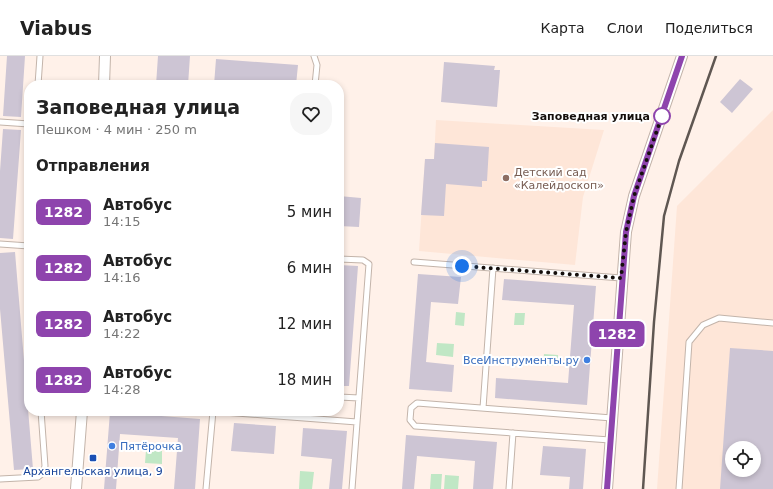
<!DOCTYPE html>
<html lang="ru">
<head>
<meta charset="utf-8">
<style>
  :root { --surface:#fff; --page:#f6f6f6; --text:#222; --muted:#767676; --line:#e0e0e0 }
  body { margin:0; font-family:"DejaVu Sans",sans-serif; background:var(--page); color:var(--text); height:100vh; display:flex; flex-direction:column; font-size:15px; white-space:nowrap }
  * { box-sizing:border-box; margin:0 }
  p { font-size:13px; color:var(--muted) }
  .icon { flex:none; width:22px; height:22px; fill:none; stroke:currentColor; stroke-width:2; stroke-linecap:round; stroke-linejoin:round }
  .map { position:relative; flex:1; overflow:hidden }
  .drawer { position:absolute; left:24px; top:24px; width:320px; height:336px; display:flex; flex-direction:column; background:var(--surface); border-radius:16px; box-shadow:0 2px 6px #0003 }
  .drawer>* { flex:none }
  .badge { padding:0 8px; border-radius:6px; font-size:14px; line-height:26px }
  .controls { position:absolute; left:725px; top:385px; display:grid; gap:8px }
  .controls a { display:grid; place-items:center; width:36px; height:36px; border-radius:50%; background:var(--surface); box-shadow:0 2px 6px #0003; font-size:20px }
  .you { position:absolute; width:20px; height:20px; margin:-10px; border:3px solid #fff; border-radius:50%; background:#1a73e8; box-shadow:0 0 0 6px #1a73e833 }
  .map>.badge { position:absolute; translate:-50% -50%; box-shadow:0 0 0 2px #fff }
  h2 { padding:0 12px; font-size:15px; line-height:36px }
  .round { display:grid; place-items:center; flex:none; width:42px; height:42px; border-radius:16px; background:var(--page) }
  .head { display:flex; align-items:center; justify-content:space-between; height:68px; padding:0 12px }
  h1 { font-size:19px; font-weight:800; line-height:30px }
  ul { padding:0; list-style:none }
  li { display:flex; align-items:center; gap:12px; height:56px; padding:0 12px }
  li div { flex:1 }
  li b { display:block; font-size:15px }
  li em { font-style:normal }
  li .badge { min-width:44px; font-weight:700; text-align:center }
  header { display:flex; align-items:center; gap:24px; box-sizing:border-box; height:56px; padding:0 20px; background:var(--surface); border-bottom:1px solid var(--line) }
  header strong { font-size:19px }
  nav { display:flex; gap:22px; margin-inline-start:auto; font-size:14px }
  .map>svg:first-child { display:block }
</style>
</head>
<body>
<header>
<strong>Viabus</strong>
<nav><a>Карта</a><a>Слои</a><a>Поделиться</a></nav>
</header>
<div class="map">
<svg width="773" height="433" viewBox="0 0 773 433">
  <rect width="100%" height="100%" fill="#fff1e9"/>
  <path fill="#fee6d8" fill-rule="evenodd" d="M773,54V433H657L677,150ZM732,392H754V414H732Z
    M436,64L604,74L583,141L575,209L419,195L425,103H434Z"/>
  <path fill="#c0e7c5" d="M456,256L465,257L464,270L455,269Z
    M515,257H525L524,269H514Z
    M437,287L454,288L453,301L436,299Z
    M544,298L558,299L557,310L543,309Z
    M146,394L162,395V408L145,407Z
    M300,415L314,416L312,433H299Z
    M431,418H442L441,433H430Z
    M445,419L459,420L458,433H444Z"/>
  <path fill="#cdc5d4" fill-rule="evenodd" d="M7,0H25L21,61L3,60Z
    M158,0H190L188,29H156Z
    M216,3L298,9L296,29H214Z
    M444,6L495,10L494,14H500L497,51L441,46Z
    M740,23L753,33L732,57L720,46Z
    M3,73L21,74L13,183L0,182V115Z
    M435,87L489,91L487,125H482V131L446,128L444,160L421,159L425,103H434Z
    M339,140L361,142L359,171L339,170Z
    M15,196L33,413L14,414L0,253V197Z
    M339,209L358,210L349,330H339Z
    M418,218L461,221L458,248L431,246L426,306L454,309L452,336L409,333Z
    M504,223L596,230L587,349L495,342L496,322L568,327L574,249L502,244Z
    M730,292L773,295V433H720ZM732,392H754V414H732Z
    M110,356L200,363L195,433H174L178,382L120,378L116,433H104Z
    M234,367L276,370L274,398L231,395Z
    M303,372L347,375L342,433H329L332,403L301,400Z
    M406,379L497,386L493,433H473L475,405L417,400L414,433H402Z
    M543,390L586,393L583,433H569L570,421L540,419Z"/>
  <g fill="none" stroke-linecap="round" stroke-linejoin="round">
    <g stroke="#c3b4aa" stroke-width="7">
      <path id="lane" d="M314,0L317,9L315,29
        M38,29L40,0
        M0,66L29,68
        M0,188L29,190V193
        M339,203L363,204L369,208L352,433
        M414,206L621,222
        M339,341L359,342
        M483,352L493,212
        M210,355L357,366
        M610,384L415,370L410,364L411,352L417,347L612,362
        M0,423L38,421L43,417L45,410L41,355
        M206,433L213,355
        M509,433L513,377
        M679,433L689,286L703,269L719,262L773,267"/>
    </g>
    <g stroke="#c3b4aa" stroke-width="12">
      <path id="street" d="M104,29L105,0
        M76,433L82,355
        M607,433L626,176L634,140L682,0"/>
    </g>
    <use href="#lane" stroke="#fff" stroke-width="5"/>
    <use href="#street" stroke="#fff" stroke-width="10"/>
    <path stroke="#5f5752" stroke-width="2.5" d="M643,433L654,266L664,160L679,105L716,0"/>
  </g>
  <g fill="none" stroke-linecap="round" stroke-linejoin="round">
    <g stroke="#fff" stroke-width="9">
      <path id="line" d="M607,433L626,176L634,140L682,0"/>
    </g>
    <use href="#line" stroke="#8e44ad" stroke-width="6"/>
    <path stroke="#150f0c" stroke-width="4" stroke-dasharray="0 7.2" d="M462,210L621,222L626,176L634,140L662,60"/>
  </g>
  <circle fill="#fff" stroke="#8e44ad" stroke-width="2" cx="662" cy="60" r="8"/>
  <circle fill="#8d6e63" stroke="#fff" stroke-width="1.5" cx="506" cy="122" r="4"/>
  <g fill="#3f7fe0" stroke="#fff" stroke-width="1.5">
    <circle cx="587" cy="304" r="4"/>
    <circle cx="112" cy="390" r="4"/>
  </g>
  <rect fill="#1a4fb4" stroke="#fff" stroke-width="1.5" x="89" y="398" width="8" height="8" rx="2"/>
  <g text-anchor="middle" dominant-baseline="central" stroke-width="4" stroke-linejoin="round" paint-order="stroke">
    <g font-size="11" font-weight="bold" fill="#150f0c" stroke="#fff" text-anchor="end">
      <text x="650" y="60">Заповедная улица</text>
    </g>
    <g font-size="11" fill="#785e54" stroke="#fff" text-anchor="start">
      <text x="514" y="116">Детский сад<tspan x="514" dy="13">«Калейдоскоп»</tspan></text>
    </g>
    <g font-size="11" fill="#366cbe" stroke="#fff" text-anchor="end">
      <text x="579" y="304">ВсеИнструменты.ру</text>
      <text x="120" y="390" text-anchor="start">Пятёрочка</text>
    </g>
    <g font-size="11" fill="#164399" stroke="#fff">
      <text x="93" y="415">Архангельская улица, 9</text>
    </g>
  </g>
</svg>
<div class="controls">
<a><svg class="icon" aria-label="locate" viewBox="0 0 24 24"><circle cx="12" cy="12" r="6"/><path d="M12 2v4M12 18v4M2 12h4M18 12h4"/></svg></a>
</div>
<div class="you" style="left:462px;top:210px"></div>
<b class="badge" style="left:617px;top:278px;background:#8e44ad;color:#fff">1282</b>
<section class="drawer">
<div class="head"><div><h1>Заповедная улица</h1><p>Пешком · 4 мин · 250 m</p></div><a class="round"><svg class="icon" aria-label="heart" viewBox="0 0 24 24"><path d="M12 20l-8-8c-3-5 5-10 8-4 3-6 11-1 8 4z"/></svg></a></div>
<h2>Отправления</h2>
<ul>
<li><span class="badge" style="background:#8e44ad;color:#fff">1282</span><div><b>Автобус</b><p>14:15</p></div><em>5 мин</em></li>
<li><span class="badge" style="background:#8e44ad;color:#fff">1282</span><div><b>Автобус</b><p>14:16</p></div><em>6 мин</em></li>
<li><span class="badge" style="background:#8e44ad;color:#fff">1282</span><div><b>Автобус</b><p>14:22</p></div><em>12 мин</em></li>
<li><span class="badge" style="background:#8e44ad;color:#fff">1282</span><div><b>Автобус</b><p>14:28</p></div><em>18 мин</em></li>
</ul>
</section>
</div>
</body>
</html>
